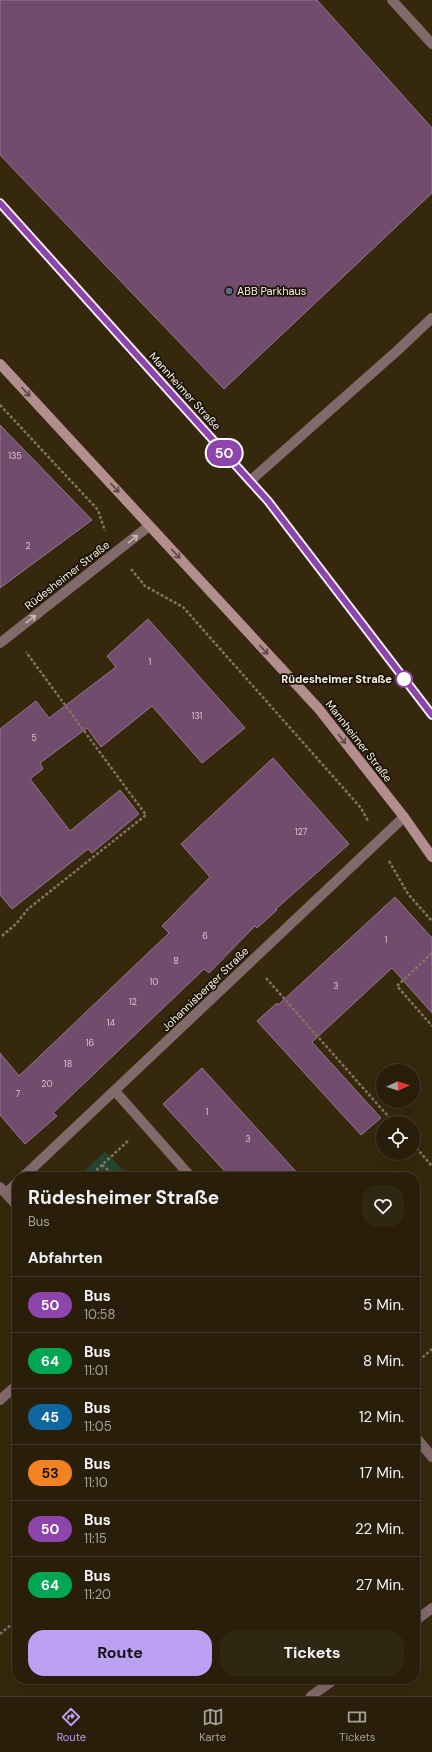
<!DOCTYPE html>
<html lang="de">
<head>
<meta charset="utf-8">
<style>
  :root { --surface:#281e0a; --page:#302713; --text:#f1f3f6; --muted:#a5a29c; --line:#443c2b; --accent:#bca0f2 }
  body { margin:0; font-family:"DM Sans",sans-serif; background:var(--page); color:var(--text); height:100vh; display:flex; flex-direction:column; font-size:15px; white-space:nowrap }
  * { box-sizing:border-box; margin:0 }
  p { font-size:13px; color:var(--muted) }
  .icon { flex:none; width:22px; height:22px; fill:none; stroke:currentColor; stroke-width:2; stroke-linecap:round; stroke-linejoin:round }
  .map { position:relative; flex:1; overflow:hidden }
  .panel { position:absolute; left:12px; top:1172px; width:408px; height:512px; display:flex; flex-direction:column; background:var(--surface); border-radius:16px; box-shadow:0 4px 16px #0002,0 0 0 1px var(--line) }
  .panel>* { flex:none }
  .badge { padding:0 8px; border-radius:13px; font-size:14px; line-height:26px }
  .needle { width:26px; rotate:87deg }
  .tools { position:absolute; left:376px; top:1064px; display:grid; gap:8px }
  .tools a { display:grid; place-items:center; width:44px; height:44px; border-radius:50%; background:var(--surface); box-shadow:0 4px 16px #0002,0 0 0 1px var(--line); font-size:20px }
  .map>.badge { position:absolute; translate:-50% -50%; box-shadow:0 0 0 2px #fff }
  h2 { padding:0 16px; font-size:15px; line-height:36px }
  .round { display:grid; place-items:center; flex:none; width:42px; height:42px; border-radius:16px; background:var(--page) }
  .summary { display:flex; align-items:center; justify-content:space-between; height:68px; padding:0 16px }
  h1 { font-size:19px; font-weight:700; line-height:30px }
  .cta { display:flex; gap:8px; margin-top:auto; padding:8px 16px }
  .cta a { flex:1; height:46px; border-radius:16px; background:var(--accent); color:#111; font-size:16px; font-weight:700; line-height:46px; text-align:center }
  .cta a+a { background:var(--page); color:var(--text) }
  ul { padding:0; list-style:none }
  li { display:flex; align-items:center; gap:12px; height:56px; padding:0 16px; border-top:1px solid var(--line) }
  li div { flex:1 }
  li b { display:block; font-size:15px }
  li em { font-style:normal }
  li .badge { min-width:44px; font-weight:700; text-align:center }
  .dock { display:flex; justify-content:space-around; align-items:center; height:56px; border-top:1px solid var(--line); background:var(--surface); font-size:11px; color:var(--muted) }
  .dock a { display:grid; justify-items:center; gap:2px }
  .dock .active { color:var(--accent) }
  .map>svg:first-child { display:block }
</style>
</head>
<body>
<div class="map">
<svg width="432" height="1696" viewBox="0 0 432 1696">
  <rect width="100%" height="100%" fill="#36280d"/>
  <path fill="#26442f" d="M105,1152L131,1177H77Z"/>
  <path fill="#724c6c" stroke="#93788e" d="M0,0H317L432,128V193L224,389L0,155Z
    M0,425L92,520L0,588Z
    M148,619L245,728L202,763L152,706L101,747L87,728L40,763L43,769L30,779L70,831L120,790L139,814L92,853L88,849L12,909L0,895V729L36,701L49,718L116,667L107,656Z
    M273,758L349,844L276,909L277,910L257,928L255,926L209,973L204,969L53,1113L57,1116L25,1144L0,1115V1053L19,1076L169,933L162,926L210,877L181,844Z
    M395,897L432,938V1013L392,968L312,1042L381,1118L361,1135L257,1021L277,1003L278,1005Z
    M202,1068L250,1121L301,1177H230L163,1104Z"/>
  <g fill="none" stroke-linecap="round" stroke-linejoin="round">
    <path stroke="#81755f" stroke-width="2.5" stroke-dasharray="3 2" stroke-linecap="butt" d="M0,405L98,510L105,531
      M131,569L145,586L183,607L361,808L368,821
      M389,861L408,894L432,921
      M2,936L16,924L28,909L146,815L26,652
      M432,953L397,986L432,1026
      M266,978L394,1123
      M413,1144L432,1166
      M102,1165L117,1177
      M89,1177L129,1140
      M415,1364L432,1349
      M0,1634L17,1620"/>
    <path stroke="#826a6b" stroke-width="10" d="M392,0L432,44
      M250,481L398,350L432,318"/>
    <path stroke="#826a6b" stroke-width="10" d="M0,643L149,526
      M115,1091L191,1177
      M23,1177L404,817
      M0,1187L17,1206
      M6,1193L17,1183
      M0,1400L17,1385
      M415,1436L432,1457
      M415,1621L432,1608
      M311,1696L335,1679"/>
    <path stroke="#b48d8f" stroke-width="10" d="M0,203L268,501L432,715
      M0,364L318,708L404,817L432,857"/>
  </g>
  <defs><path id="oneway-shaft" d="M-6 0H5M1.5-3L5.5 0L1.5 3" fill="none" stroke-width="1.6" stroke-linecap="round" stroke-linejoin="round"/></defs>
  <g stroke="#5e4944">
    <use href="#oneway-shaft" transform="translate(26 392) rotate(47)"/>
    <use href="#oneway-shaft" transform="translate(115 488) rotate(47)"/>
    <use href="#oneway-shaft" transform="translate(176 554) rotate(47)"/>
    <use href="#oneway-shaft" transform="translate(264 650) rotate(47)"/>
    <use href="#oneway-shaft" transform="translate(342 739) rotate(52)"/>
  </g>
  <g stroke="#cbbcb3">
    <use href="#oneway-shaft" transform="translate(133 539) rotate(-39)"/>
    <use href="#oneway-shaft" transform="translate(31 619) rotate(-38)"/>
  </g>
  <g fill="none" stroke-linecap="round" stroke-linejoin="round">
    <g stroke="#fff" stroke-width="9">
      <path id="line" d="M0,203L268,501L432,715"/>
    </g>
    <use href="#line" stroke="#8e44ad" stroke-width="6"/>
  </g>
  <circle fill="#5c6f8a" stroke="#181207" stroke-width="1.5" cx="229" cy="291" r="4"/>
  <circle fill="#fff" stroke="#8e44ad" stroke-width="2" cx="404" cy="679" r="8"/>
  <g text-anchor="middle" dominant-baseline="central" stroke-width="3.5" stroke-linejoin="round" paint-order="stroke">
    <g font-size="9" fill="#d9c8c5">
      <text x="15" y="456">135</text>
      <text x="28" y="546">2</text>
      <text x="150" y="662">1</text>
      <text x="197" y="716">131</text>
      <text x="34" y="738">5</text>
      <text x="301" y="832">127</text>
      <text x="205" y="936">6</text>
      <text x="386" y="940">1</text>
      <text x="176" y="961">8</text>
      <text x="154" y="982">10</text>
      <text x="336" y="986">3</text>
      <text x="133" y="1002">12</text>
      <text x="111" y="1023">14</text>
      <text x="90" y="1043">16</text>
      <text x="68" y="1064">18</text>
      <text x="47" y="1084">20</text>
      <text x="18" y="1094">7</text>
      <text x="207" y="1112">1</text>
      <text x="248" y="1139">3</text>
    </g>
    <g font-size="11" fill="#fbf2e3" stroke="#181207" text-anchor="start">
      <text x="237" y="291">ABB Parkhaus</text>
    </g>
    <g font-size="11" fill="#fbf2e3" stroke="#181207">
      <text transform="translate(185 391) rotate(48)">Mannheimer Straße</text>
      <text transform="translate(67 575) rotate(-38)">Rüdesheimer Straße</text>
      <text transform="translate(359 741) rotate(52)">Mannheimer Straße</text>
      <text transform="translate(205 989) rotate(-44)">Johannisberger Straße</text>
    </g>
    <g font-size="11" font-weight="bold" fill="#fbf2e3" stroke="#181207" text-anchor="end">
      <text x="392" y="679">Rüdesheimer Straße</text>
    </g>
  </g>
</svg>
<div class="tools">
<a><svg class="needle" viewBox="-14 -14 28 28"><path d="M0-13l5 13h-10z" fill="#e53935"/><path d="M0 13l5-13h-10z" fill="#a5a29c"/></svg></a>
<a><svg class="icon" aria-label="locate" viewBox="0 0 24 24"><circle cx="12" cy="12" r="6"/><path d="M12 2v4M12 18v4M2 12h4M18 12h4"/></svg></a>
</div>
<b class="badge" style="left:224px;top:453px;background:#8e44ad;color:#fff">50</b>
<section class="panel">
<div class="summary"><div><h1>Rüdesheimer Straße</h1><p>Bus</p></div><a class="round"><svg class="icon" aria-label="heart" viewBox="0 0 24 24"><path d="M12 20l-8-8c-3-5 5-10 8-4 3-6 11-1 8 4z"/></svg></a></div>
<h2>Abfahrten</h2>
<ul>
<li><span class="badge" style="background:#8e44ad;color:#fff">50</span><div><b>Bus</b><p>10:58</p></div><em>5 Min.</em></li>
<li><span class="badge" style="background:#00a651;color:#fff">64</span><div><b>Bus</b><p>11:01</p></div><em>8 Min.</em></li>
<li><span class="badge" style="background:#0e679f;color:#fff">45</span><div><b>Bus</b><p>11:05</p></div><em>12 Min.</em></li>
<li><span class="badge" style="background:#f58220;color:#111">53</span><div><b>Bus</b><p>11:10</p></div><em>17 Min.</em></li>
<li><span class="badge" style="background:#8e44ad;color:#fff">50</span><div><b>Bus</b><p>11:15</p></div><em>22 Min.</em></li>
<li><span class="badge" style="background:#00a651;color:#fff">64</span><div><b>Bus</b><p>11:20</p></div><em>27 Min.</em></li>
</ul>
<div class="cta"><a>Route</a><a>Tickets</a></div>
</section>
</div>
<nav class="dock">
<a class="active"><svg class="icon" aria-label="directions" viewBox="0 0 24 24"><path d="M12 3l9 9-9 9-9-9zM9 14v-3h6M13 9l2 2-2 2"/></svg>Route</a>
<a><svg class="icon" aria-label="map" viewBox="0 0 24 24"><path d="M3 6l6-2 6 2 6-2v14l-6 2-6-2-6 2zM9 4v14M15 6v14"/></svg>Karte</a>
<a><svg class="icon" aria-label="tickets" viewBox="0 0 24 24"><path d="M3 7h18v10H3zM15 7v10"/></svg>Tickets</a>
</nav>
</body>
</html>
